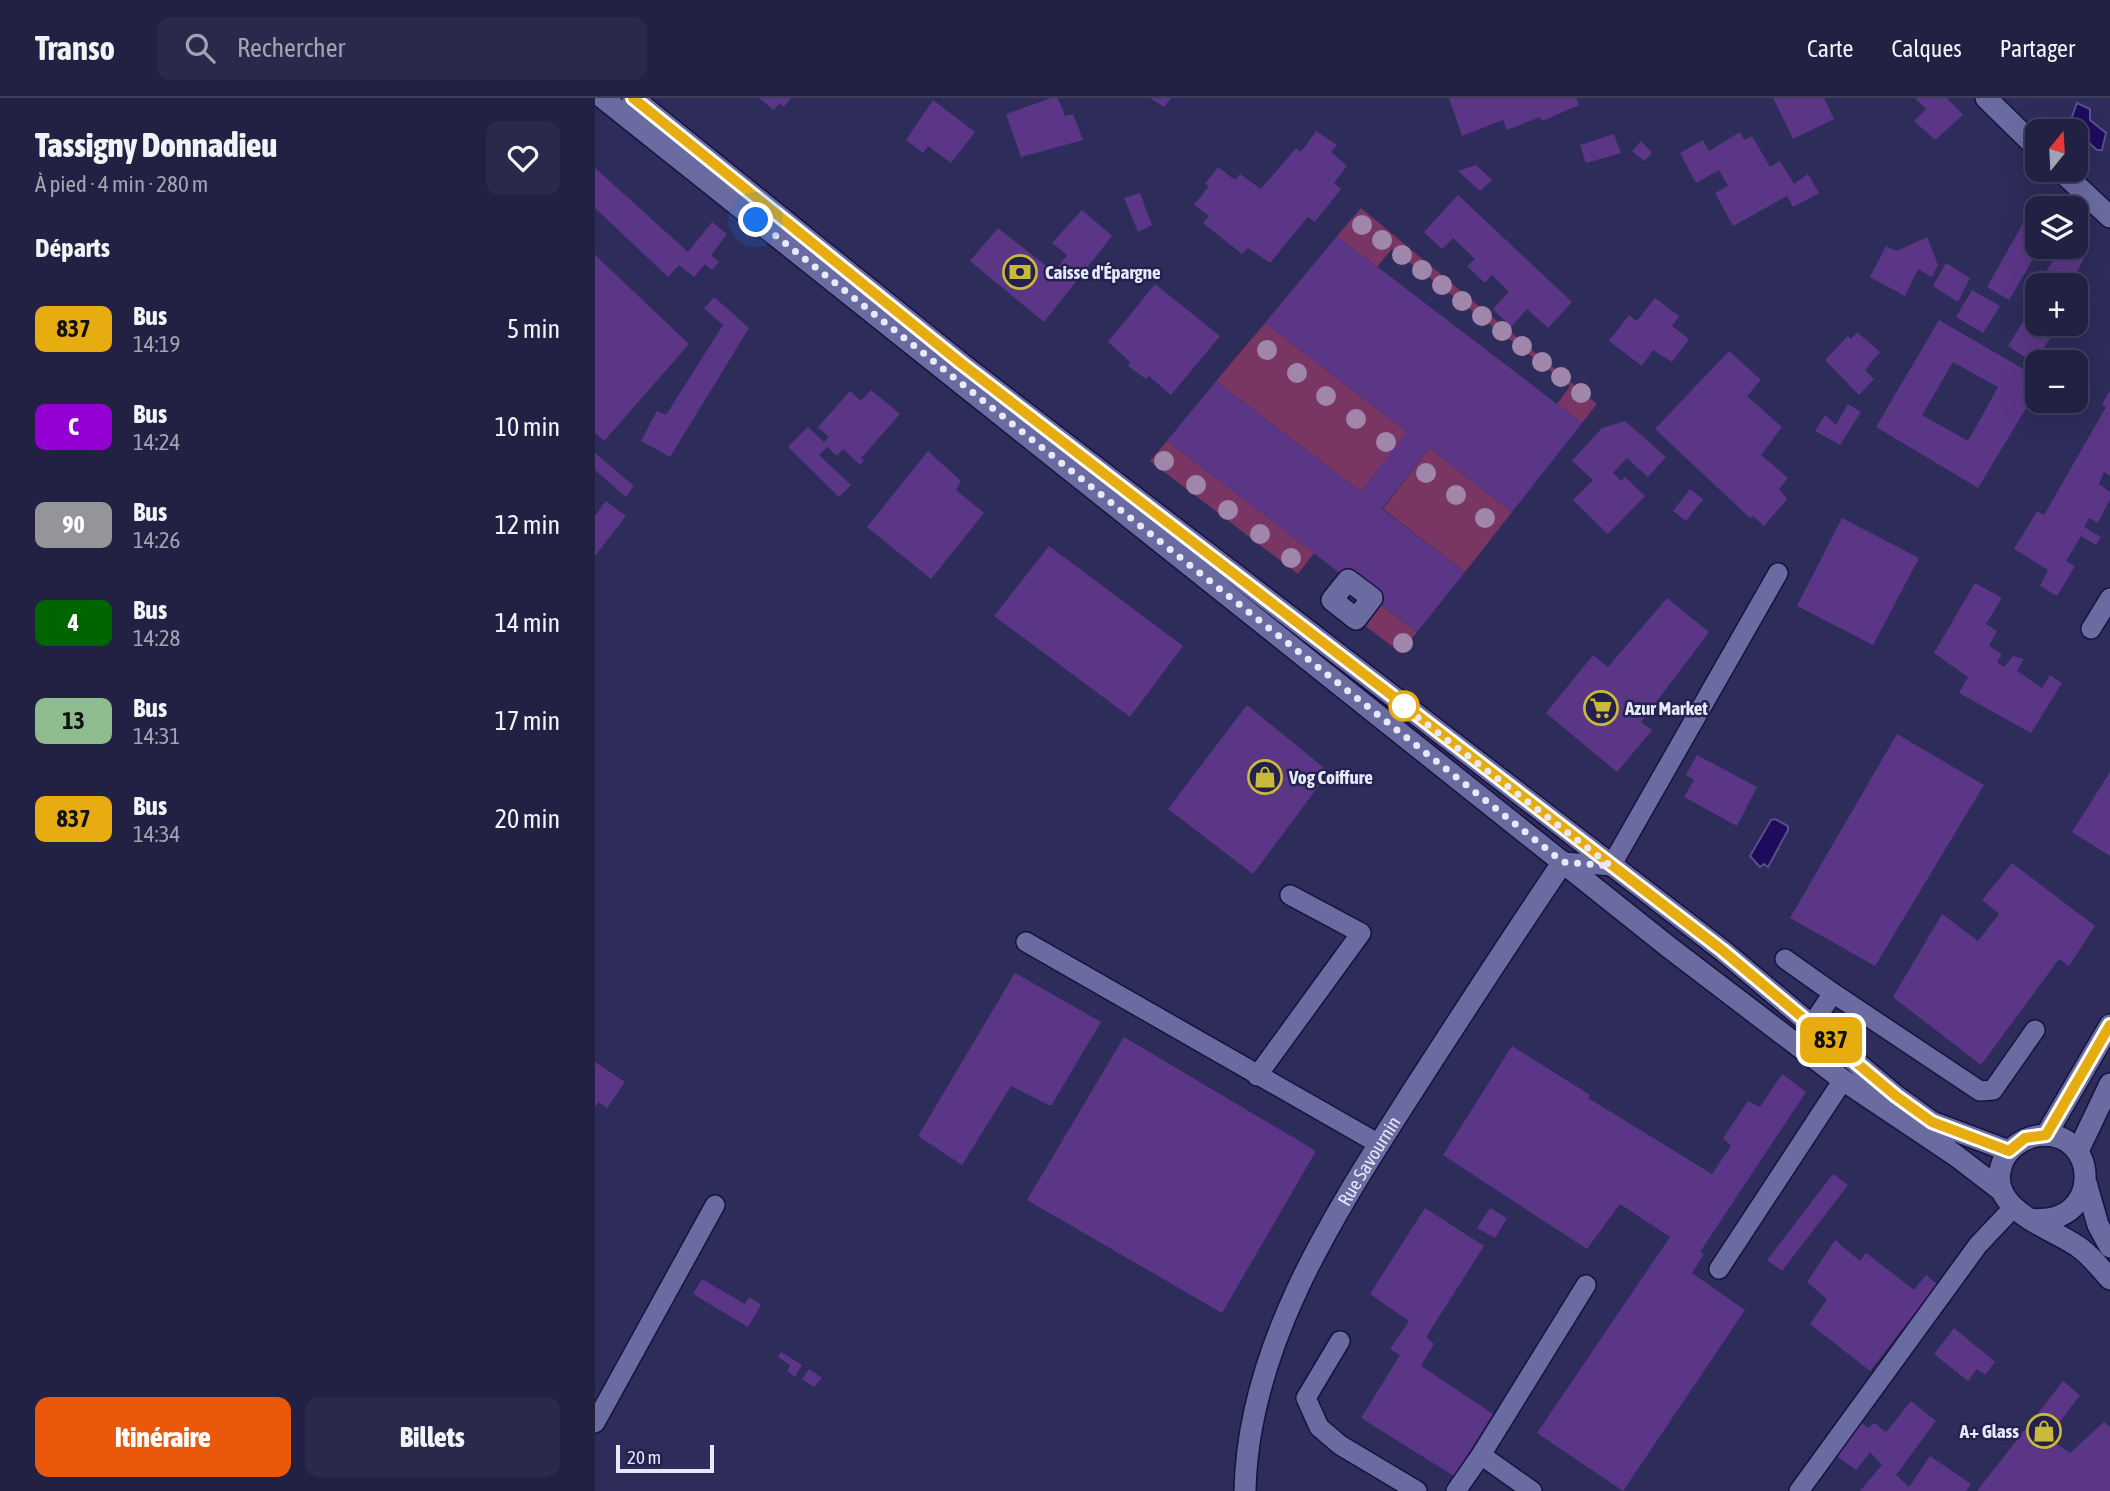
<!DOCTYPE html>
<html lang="fr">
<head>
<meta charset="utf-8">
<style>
  :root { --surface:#222144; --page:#2a294b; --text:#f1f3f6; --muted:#a2a3b2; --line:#3f3e5d; --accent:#ea580c }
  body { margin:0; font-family:"Asap Condensed",sans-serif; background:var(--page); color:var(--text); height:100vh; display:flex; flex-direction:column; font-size:26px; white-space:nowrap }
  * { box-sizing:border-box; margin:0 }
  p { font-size:23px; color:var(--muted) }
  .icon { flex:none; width:38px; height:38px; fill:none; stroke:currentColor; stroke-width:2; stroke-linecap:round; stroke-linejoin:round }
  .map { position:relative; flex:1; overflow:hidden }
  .side { display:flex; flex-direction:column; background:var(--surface); width:595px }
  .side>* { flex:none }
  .badge { padding:0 14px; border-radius:10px; font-size:24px; line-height:46px }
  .needle { width:46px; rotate:18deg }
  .buttons { position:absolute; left:1430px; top:21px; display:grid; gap:14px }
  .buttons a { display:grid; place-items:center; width:63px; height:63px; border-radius:14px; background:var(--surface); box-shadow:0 7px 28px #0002,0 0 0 2px var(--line); font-size:35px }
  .scale { position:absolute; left:21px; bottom:18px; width:98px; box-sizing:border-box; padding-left:7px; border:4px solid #e7e9fb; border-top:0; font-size:19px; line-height:24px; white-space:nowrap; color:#e7e9fb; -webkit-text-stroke:5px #24214f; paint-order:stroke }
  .you { position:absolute; width:35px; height:35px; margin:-18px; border:5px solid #fff; border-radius:50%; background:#1a73e8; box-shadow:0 0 0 10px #1a73e833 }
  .map>.badge { position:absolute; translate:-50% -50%; box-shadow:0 0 0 4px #fff }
  h2 { padding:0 35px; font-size:26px; line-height:63px }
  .round { display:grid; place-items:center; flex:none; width:74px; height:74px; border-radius:14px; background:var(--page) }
  .headline { display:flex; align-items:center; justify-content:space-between; height:119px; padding:0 35px }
  h1 { font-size:33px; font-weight:800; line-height:52px }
  .cta { display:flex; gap:14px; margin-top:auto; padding:14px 35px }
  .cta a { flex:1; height:80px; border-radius:14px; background:var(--accent); color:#fff; font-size:28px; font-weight:800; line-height:80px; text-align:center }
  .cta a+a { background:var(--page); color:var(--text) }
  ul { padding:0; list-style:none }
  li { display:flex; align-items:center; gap:21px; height:98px; padding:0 35px }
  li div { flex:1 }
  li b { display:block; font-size:26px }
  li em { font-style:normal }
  li .badge { min-width:77px; font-weight:700; text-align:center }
  header { display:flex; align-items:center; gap:42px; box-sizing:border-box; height:98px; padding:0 35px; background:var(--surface); border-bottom:2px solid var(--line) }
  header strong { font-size:33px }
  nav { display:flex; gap:38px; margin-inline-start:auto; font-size:24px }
  .search { width:490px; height:63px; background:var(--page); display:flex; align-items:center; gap:18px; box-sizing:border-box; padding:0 24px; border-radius:14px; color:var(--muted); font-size:26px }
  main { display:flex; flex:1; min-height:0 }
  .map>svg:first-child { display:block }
</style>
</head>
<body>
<header>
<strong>Transo</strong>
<div class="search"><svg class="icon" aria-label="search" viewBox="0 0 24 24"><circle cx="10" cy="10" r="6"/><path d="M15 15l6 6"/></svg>Rechercher</div>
<nav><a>Carte</a><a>Calques</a><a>Partager</a></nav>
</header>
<main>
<section class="side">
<div class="headline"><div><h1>Tassigny Donnadieu</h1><p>À pied · 4 min · 280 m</p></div><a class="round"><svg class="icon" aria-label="heart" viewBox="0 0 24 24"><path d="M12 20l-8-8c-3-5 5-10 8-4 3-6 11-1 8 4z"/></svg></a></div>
<h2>Départs</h2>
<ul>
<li><span class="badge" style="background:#e6ac10;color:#111">837</span><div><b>Bus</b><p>14:19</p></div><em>5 min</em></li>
<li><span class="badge" style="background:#9400d3;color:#fff">C</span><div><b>Bus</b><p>14:24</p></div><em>10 min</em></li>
<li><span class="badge" style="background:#939598;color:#fff">90</span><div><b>Bus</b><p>14:26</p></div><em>12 min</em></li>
<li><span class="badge" style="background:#006400;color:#fff">4</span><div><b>Bus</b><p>14:28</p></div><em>14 min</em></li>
<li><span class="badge" style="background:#8fbc8f;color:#111">13</span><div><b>Bus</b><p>14:31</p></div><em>17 min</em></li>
<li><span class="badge" style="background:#e6ac10;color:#111">837</span><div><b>Bus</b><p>14:34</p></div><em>20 min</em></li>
</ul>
<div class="cta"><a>Itinéraire</a><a>Billets</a></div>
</section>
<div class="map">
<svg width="1515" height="1393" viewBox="0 0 1515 1393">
  <rect width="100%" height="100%" fill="#2d2c5b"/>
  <path fill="#7a3663" d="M766,110L1002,306L987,325L962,306L975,288L797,151L782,169L742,138Z
    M670,225L812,334L766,394L621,283Z
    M572,343L719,455L703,476L555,363Z
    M834,350L917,414L870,474L788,411Z
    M777,500L822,534L806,555L761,521Z"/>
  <path fill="#1e0b5c" stroke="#5a4e8c" stroke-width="2" d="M1482,5L1495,11V22L1511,35L1507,52H1502L1474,27Z
    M1180,721L1193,728V732L1173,769L1169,766L1165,769L1155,758L1176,722Z"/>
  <path fill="#5b3687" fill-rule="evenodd" d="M164,0H196L189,9L184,5L179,12Z
    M456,0H463L470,18L478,16L488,42L426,59L411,16Z
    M555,0H576L569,9Z
    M854,0H981L984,7L947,23L945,19L912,32L908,22L867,38Z
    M1178,0H1229L1239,21L1198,41Z
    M1320,0H1352L1368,17L1340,42L1319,23L1331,11Z
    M338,2L380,34L356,65L333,48L328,55L311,42Z
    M721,33L742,47L736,54L752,68L739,85L746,91L720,124L713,119L675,165L653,150L647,156L608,125L614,118L599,107L614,88L610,86L623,69L640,82L645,76L666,91L701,50L706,54Z
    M1145,34L1149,42L1157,38L1175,69L1185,63L1199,86L1213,76L1224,95L1198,109L1192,98L1138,128L1120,95L1133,88L1124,72L1101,85L1085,55L1108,42L1114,53Z
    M1019,36L1026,55L991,65L985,47Z
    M1046,43L1057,55L1049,63L1037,53Z
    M881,67L897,82L885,93L863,73Z
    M0,70L93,154L117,124L132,136L116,157L124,164L117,172L110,166L99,179L84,167L73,179L0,110Z
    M545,95L557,127L543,134L529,100Z
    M863,97L977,204L953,230L932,211L916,229L898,211L914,194L897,177L890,185L872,168L880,161L858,140L847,151L829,134Z
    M487,112L517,138L449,224L375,163L403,130L459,174L472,157L457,145Z
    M1435,113L1442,117V149H1445L1414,202L1392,189Z
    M742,138L987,325L917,414L834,350L787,411L870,474L822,534L572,343L621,283L766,394L812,334L670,225Z
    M1332,139L1343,167L1337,179L1323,171L1310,198L1275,179L1291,148L1302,153Z
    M1466,149L1489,161L1474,187H1443Z
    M0,157L94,246L9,343L0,335Z
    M1351,165L1375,180L1363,204L1338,188Z
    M560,186L625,238L576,297L554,278L551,281L533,268L535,264L513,244Z
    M1442,189V220L1429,212Z
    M1377,192L1405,208L1388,235L1361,219Z
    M119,199L154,230L75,359L46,343L62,313L71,317L128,227L109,210Z
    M1060,200L1084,218L1077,228L1094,241L1077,264L1058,252L1047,268L1014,243L1034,217L1042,223Z
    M1344,222L1442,279V292L1383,390L1281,329ZM1358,264L1403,289L1373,343L1327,317Z
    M1429,222L1456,239L1439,265L1413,248Z
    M1262,234L1285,254L1270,272L1279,281L1264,297L1230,262L1253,238L1256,241Z
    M1134,253L1166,282L1152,298L1187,329L1166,357L1193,380L1184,391L1192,401L1169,428L1158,418L1155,420L1060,331Z
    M276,292L305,316L266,360L269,362L265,367L248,351L242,358L232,349L224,357L256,387L244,399L193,349L213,329L229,344L234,339L223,329L255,293L266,303Z
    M1515,293V378L1509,374L1504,386L1515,394V401L1503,425L1494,420L1489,429L1506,439L1501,447L1486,438L1471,463L1480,468L1462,498L1445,488L1453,472L1419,451L1442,413L1449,417L1511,309L1507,306Z
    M1253,306L1266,314L1245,347L1220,333L1230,317L1241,327Z
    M1030,323L1071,359L1053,379L1032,360L1018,375L1026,383L1030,379L1050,398L1013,436L978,402L998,382L977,363L1007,330Z
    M333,353L366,383L361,392L389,415L336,481L272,429Z
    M0,355L39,388L31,399L0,372Z
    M1095,391L1108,401L1091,423L1078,413Z
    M11,403L31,418L0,458V418Z
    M1247,420L1324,460L1278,547L1202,508Z
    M454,448L588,548L535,619L399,518Z
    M1380,485L1407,500L1391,526L1402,533L1394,548L1407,556L1402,564L1409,569L1418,558L1429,561L1422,573L1447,590L1455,577L1467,585L1436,635L1364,595L1373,579L1339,555Z
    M1072,500L1114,534L1046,624L1057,632L1022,674L951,615L998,557L1013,569Z
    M652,607L734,674L658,776L573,711Z
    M1302,636L1389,687L1280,868L1195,820Z
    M1102,657L1162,689L1142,728L1089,699L1099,682L1091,677Z
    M1515,674V758L1477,734Z
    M1417,765L1500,828L1474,868L1464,861L1386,967L1298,899L1347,816L1383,843L1404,816L1387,802Z
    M420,875L506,924L456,1008L416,988L367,1067L323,1038Z
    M529,939L721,1053L627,1215L432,1102Z
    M917,948L995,997L993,1000L1117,1076L1136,1048L1128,1040L1153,1003L1165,1009L1187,976L1211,994L1105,1154L1109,1156L1097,1175L1150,1212L1028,1393L942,1335L1075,1139L1025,1106L992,1151L848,1057Z
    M0,964L30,984L12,1010L4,1004L0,1009Z
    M1238,1076L1253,1087L1187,1173L1172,1162Z
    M830,1110L889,1148L831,1239L839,1246L826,1268L898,1316L859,1378L766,1320L805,1257L795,1251L814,1223L775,1196Z
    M895,1110L912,1120L900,1140L882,1130Z
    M1240,1142L1265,1163L1271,1155L1319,1192L1331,1177L1342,1186L1275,1273L1215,1226L1232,1201L1212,1184Z
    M107,1181L150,1206L154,1199L166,1207L153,1229L98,1196Z
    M1359,1230L1400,1264L1390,1277L1382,1271L1373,1283L1339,1256Z
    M186,1254L207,1267L200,1279L192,1273L195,1267L183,1259Z
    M214,1271L227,1280L219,1289L207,1281Z
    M1468,1283L1485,1297L1453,1340L1475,1355L1509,1324L1515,1329V1393H1382Z
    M1316,1303L1341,1323L1301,1377L1314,1389L1335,1358L1376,1386L1371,1393H1265L1287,1367L1275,1354L1261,1372L1236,1354L1262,1322L1273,1330L1279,1325L1291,1334Z"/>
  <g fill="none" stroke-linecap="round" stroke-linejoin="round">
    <g stroke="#17123e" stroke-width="22">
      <path id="service" d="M1496,531L1515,500
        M968,764L1016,768L1183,475
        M431,844L784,1046
        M1190,861L1238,895L1218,925
        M1238,895L1385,993L1398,992L1440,932
        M662,978L766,835L695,797
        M1124,1171L1248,982
        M745,1243L711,1300L724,1329L745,1347L822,1393
        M0,1325L120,1107
        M886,1357L991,1187
        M861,1393L886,1357L937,1393
        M1204,1393L1383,1147L1418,1110"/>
    </g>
    <g stroke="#17123e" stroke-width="24">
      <path id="pedestrian" d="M753,482L777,500L761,521L737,502Z"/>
    </g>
    <g stroke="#17123e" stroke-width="24">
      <g id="minor">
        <path d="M1391,0L1442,50"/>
        <path d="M1465,72L1515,119"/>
        <path d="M1451,1037L1515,927"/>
        <path d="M1483,1053L1515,986"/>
        <path id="s1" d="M650,1393C653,1245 742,1112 819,991C868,915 917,839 968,764"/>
      </g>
    </g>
    <g stroke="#17123e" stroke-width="24">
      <path id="secondary" d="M8,0L1075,850L1248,982L1360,1057L1407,1093
        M38,0L367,266L1127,852L1301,998L1337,1024L1414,1053
        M1491,1085L1503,1127L1515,1149
        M1435,1121C1511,1130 1504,1027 1441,1038C1427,1041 1414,1050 1408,1063C1388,1112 1457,1129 1485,1150C1496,1158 1506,1171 1515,1181"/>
    </g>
    <use href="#service" stroke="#6a6ba0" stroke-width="19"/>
    <use href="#pedestrian" stroke="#6a6ba0" stroke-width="21"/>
    <use href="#minor" stroke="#6a6ba0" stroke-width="21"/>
    <use href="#secondary" stroke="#6a6ba0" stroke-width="21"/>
  </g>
  <g fill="#a086ab">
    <circle cx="767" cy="127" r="10"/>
    <circle cx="787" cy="142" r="10"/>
    <circle cx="807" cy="157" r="10"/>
    <circle cx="827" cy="172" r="10"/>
    <circle cx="847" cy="187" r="10"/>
    <circle cx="867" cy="203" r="10"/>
    <circle cx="887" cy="218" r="10"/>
    <circle cx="907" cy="233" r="10"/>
    <circle cx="927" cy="248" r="10"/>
    <circle cx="672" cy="252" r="10"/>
    <circle cx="947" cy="264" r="10"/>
    <circle cx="702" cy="275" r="10"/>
    <circle cx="966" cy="279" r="10"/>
    <circle cx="986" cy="295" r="10"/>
    <circle cx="731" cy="298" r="10"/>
    <circle cx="761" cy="321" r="10"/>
    <circle cx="791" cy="344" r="10"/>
    <circle cx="569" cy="363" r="10"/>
    <circle cx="831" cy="375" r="10"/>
    <circle cx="601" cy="387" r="10"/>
    <circle cx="861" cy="397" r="10"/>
    <circle cx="633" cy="412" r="10"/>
    <circle cx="890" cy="420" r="10"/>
    <circle cx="665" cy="436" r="10"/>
    <circle cx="696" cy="460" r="10"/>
    <circle cx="808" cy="545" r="10"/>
  </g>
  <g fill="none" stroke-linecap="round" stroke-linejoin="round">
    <g stroke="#fff" stroke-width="16">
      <path id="line" d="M38,0L367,266L1127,852L1301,998L1337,1024L1414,1053L1430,1040L1451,1037L1515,927"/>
    </g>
    <use href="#line" stroke="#e6ac10" stroke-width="10"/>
    <path stroke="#e7e9fb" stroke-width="7" stroke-dasharray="0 12.6" d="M161,122L968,764L1016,768L803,604L809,608"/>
  </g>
  <defs>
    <g id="bank-ring" transform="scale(1.75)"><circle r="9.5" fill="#24214f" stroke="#caba3a" stroke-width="1.5"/><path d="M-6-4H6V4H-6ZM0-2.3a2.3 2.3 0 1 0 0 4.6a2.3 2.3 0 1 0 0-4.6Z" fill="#caba3a"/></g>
    <g id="supermarket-ring" transform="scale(1.75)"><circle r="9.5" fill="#24214f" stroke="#caba3a" stroke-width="1.5"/><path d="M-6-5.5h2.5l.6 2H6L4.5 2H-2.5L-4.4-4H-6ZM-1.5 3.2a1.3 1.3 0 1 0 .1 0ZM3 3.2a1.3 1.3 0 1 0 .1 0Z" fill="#caba3a"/></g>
    <g id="shop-ring" transform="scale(1.75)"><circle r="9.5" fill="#24214f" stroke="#caba3a" stroke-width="1.5"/><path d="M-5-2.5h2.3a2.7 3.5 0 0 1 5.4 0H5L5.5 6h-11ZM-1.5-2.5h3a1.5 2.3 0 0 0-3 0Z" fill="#caba3a"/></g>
  </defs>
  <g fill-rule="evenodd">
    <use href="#bank-ring" x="425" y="174"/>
    <use href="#supermarket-ring" x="1006" y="610"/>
    <use href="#shop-ring" x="670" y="679"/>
    <use href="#shop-ring" x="1449" y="1333"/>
  </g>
  <circle fill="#fff" stroke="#e6ac10" stroke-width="3.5" cx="809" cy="608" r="14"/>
  <g text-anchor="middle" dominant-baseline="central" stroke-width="5" stroke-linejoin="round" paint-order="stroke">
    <g font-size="19" font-weight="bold" fill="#e7e9fb" stroke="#24214f" text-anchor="start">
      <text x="450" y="174">Caisse d'Épargne</text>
      <text x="1030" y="610">Azur Market</text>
      <text x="694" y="679">Vog Coiffure</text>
      <text x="1424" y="1333" text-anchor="end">A+ Glass</text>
    </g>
    <g font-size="19" fill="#e7e9fb" stroke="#24214f">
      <text stroke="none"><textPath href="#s1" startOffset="357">Rue Savournin</textPath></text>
    </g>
  </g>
</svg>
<div class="buttons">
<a><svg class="needle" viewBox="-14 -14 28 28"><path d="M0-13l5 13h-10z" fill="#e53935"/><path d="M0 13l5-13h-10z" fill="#a2a3b2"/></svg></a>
<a><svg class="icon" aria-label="layers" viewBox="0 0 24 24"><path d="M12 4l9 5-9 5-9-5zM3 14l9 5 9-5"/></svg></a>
<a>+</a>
<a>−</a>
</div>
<div class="scale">20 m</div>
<div class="you" style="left:161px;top:122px"></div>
<b class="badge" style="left:1236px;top:942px;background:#e6ac10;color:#111">837</b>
</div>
</main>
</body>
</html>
